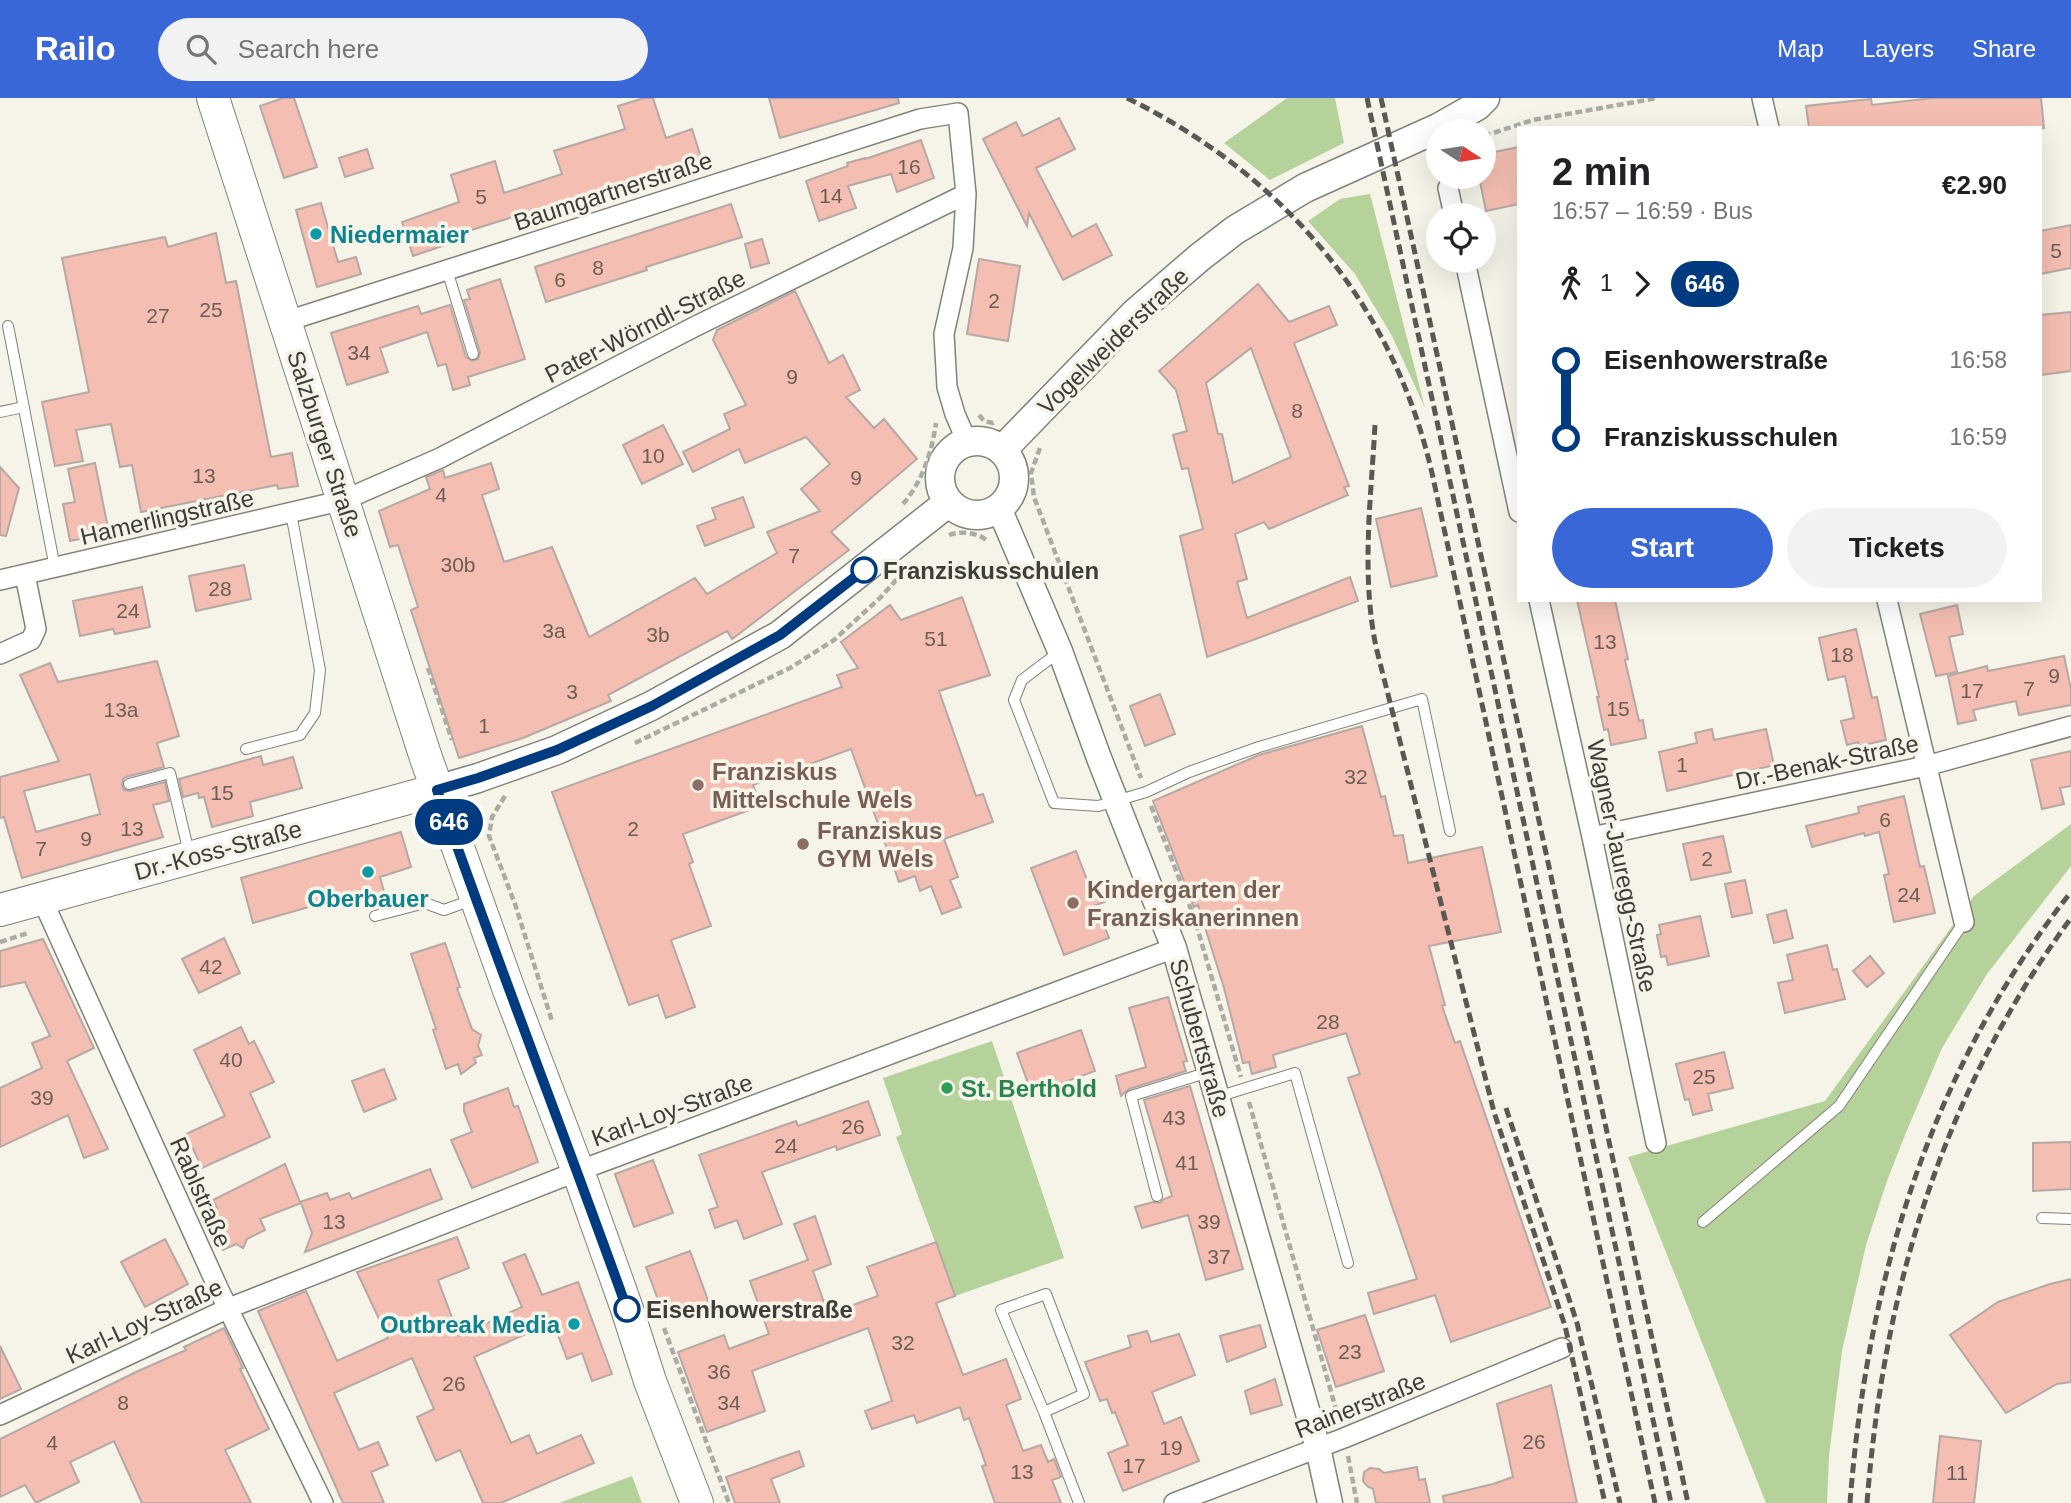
<!DOCTYPE html>
<html lang="en">
<head>
<meta charset="utf-8">
<style>
  :root { --surface:#fff; --page:#f2f2f2; --text:#202124; --muted:#757577; --accent:#3a67d7 }
  body { margin:0; font-family:Arial,sans-serif; background:var(--page); color:var(--text); height:100vh; display:flex; flex-direction:column; font-size:26px; white-space:nowrap }
  * { box-sizing:border-box; margin:0 }
  p { font-size:23px; color:var(--muted) }
  .icon { flex:none; width:38px; height:38px; fill:none; stroke:currentColor; stroke-width:2; stroke-linecap:round; stroke-linejoin:round }
  .map { position:relative; flex:1; overflow:hidden }
  .details { position:absolute; left:1517px; top:28px; width:525px; height:476px; display:flex; flex-direction:column; background:var(--surface); border-radius:0px; box-shadow:0 7px 28px #0002 }
  .details>* { flex:none }
  .badge { padding:0 14px; border-radius:23px; font-size:24px; line-height:46px }
  .needle { width:46px; rotate:102deg }
  .controls { position:absolute; left:1426px; top:21px; display:grid; gap:14px }
  .controls a { display:grid; place-items:center; width:70px; height:70px; border-radius:50%; background:var(--surface); box-shadow:0 7px 28px #0002; font-size:35px }
  .map>.badge { position:absolute; translate:-50% -50%; box-shadow:0 0 0 4px #fff }
  .legs { display:flex; align-items:center; gap:10px; height:77px; padding:0 35px; font-size:23px }
  .legs p { margin-inline-start:auto }
  .summary { display:flex; align-items:center; justify-content:space-between; height:119px; padding:0 35px }
  h1 { font-size:38px; font-weight:700; line-height:52px }
  .button { display:flex; gap:14px; margin-top:auto; padding:14px 35px }
  .button a { flex:1; height:80px; border-radius:42px; background:var(--accent); color:#fff; font-size:28px; font-weight:700; line-height:80px; text-align:center }
  .button a+a { background:var(--page); color:var(--text) }
  ul { padding:0 35px; list-style:none }
  li { display:flex; align-items:center; gap:24px; height:77px; font-size:26px }
  li i { display:grid; place-items:center; width:10px; height:100%; margin:0 9px; background:currentColor }
  li i::after { content:''; width:18px; height:18px; margin:-9px; border:5px solid; border-radius:50%; background:var(--surface) }
  li p { margin-inline-start:auto }
  li:first-child i { background:linear-gradient(#0000 50%,currentColor 0) }
  li:last-child i { background:linear-gradient(currentColor 50%,#0000 0) }
  header { display:flex; align-items:center; gap:42px; box-sizing:border-box; height:98px; padding:0 35px; background:var(--accent); color:#fff }
  header strong { font-size:33px }
  nav { display:flex; gap:38px; margin-inline-start:auto; font-size:24px }
  .search { width:490px; height:63px; background:var(--page); display:flex; align-items:center; gap:18px; box-sizing:border-box; padding:0 24px; border-radius:38px; color:var(--muted); font-size:26px }
  .map>svg:first-child { display:block }
</style>
</head>
<body>
<header>
<strong>Railo</strong>
<div class="search"><svg class="icon" aria-label="search" viewBox="0 0 24 24"><circle cx="10" cy="10" r="6"/><path d="M15 15l6 6"/></svg>Search here</div>
<nav><a>Map</a><a>Layers</a><a>Share</a></nav>
</header>
<div class="map">
<svg width="2071" height="1405" viewBox="0 0 2071 1405">
  <rect width="100%" height="100%" fill="#f6f4e8"/>
  <path fill="#b5d29a" d="M1287,0H1335L1344,45L1270,82L1224,45Z
    M1370,96L1425,310L1392,238L1355,176L1308,123L1340,101Z
    M2071,726V768L1987,876L1942,950L1905,1037L1887,1083L1866,1147L1842,1253L1829,1358L1827,1405H1766L1628,1059L1825,1003L1974,798Z
    M992,943L1064,1160L955,1198L896,1039L902,1036L883,980Z
    M632,1378L642,1405H559Z"/>
  <path fill="#f4bfb2" stroke="#b6a8a5" stroke-width="2" fill-rule="evenodd" d="M283,0H294L317,69L284,80L260,8Z
    M644,0H653L666,40L692,31L703,66L537,119L535,112L449,139L451,145L413,158L402,124L459,104L451,77L495,63L504,95L562,76L554,53L625,31L618,8Z
    M769,0H898L899,5L780,40Z
    M1932,0H2041L2044,30H1809L1806,8L1871,1L1872,7Z
    M1059,20L1075,51L1036,70L1072,139L1096,126L1112,157L1063,182L1029,115L1027,128L983,41L1016,24L1023,38Z
    M921,42L934,80L897,94L891,76L848,88L856,110L819,123L806,83L848,68L847,65L865,60V61Z
    M1519,49V106L1486,113L1479,79H1484V56Z
    M367,51L373,70L345,79L339,60Z
    M321,105L338,164L356,159L361,176L317,189L296,112Z
    M731,106L742,139L646,169L647,172L546,204L535,169Z
    M2071,127V170L2040,176V133Z
    M216,135L226,185L236,183L271,359L292,355L298,388L278,391L277,387L141,414L132,367L120,369L111,326L76,332L83,363L55,368L42,304L89,294L62,160L165,139L168,149Z
    M762,141L769,165L751,170L745,146Z
    M979,161L1020,168L1008,243L967,236Z
    M500,181L525,261L468,279L470,287L453,292L446,266L438,268L427,234L380,250L388,274L347,287L331,235L418,208L421,216L450,207L466,259L472,263L478,261L480,254L464,202L470,201L467,192Z
    M1258,186L1289,224L1329,208L1337,227L1294,245L1349,388L1344,389L1348,397L1269,431L1264,424L1235,436L1247,481L1237,484L1247,520L1350,479L1358,503L1207,559L1180,438L1203,431L1188,370L1182,371L1173,337L1187,333L1176,292L1159,273ZM1251,250L1291,359L1233,385L1222,336H1218L1206,285Z
    M795,193L829,265L843,257L860,292L846,299L874,330L884,321L917,361L831,434L849,452L732,541L727,533L608,597L611,603L523,640L459,660L411,512L418,509L398,447L390,449L379,413L430,391L426,379L443,372L445,380L491,365L499,391L482,397L504,464L552,449L589,539L695,480L707,496L777,455L767,434L820,413L801,391L830,366L806,339L745,365L739,351L693,374L683,354L730,331L724,316L746,307L713,242L717,232Z
    M2071,214V273L2040,277V217Z
    M663,327L683,366L642,386L623,347Z
    M95,365L109,435L70,443L63,406L75,404L68,371Z
    M0,369L19,390L6,438L0,437Z
    M743,399L754,429L705,448L697,428L716,421L712,410Z
    M1421,410L1437,478L1391,489L1376,421Z
    M244,467L251,501L196,513L189,478Z
    M142,489L150,529L115,536L113,531L80,538L73,503Z
    M962,499L990,577L939,593L976,698L983,696L993,724L944,741L958,779L950,782L961,809L942,816L931,788L920,793L915,778L899,784L851,651L753,687L761,708L683,736L693,764L689,766L711,828L671,842L695,909L666,920L658,897L629,907L552,694L842,589L837,577L858,570L841,544L890,507L901,522Z
    M1577,502H1615L1628,561L1625,562L1639,623L1643,622L1646,640L1611,647L1608,631L1604,632L1597,599H1599Z
    M1957,507L1963,536L1949,539L1957,574L1936,578L1920,516Z
    M1856,531L1872,600L1877,599L1886,642L1859,648L1858,644L1847,647L1841,623L1854,620L1845,578L1828,582L1819,540Z
    M2064,558L2071,591V607L2019,617L2016,603L1973,612L1976,622L1958,626L1948,578L1987,568L1988,573Z
    M157,563L179,638L157,645L164,669L126,679L123,681L122,687L124,692L130,693L165,684L169,703L153,707L163,739L22,780L4,719L0,720V679L59,663L20,577L50,565L58,584ZM90,676L100,716L36,734L24,693Z
    M1160,596L1175,636L1145,648L1130,608Z
    M1362,628L1381,699L1385,698L1394,738L1403,737L1408,765L1482,749L1501,834L1429,848L1445,907L1442,908L1455,945L1460,943L1551,1209L1451,1244L1435,1197L1374,1216L1368,1195L1417,1181L1348,980L1360,976L1346,935L1273,957L1276,969L1252,976L1249,964L1243,965L1224,890L1198,807L1194,809L1153,703L1259,657Z
    M1712,631L1714,642L1766,631L1774,667L1667,693L1659,654L1697,645L1695,635Z
    M2071,653V688L2060,690L2064,706L2042,711L2031,662Z
    M261,658L263,667L293,659L302,690L250,704L253,718L212,729L204,699L199,700L198,695L183,699L179,681Z
    M1904,698L1920,769L1924,768L1935,815L1894,824L1884,777L1889,776L1879,734L1865,738L1864,735L1812,749L1806,728L1859,715L1858,709Z
    M401,734L411,769L380,779L385,797L350,807L347,798L253,825L241,780Z
    M1723,738L1731,774L1691,782L1683,746Z
    M1076,753L1089,787L1097,784L1105,804L1096,807L1109,840L1064,857L1031,770Z
    M1745,782L1752,815L1732,819L1725,786Z
    M1786,812L1793,840L1774,845L1767,817Z
    M1700,818L1709,858L1668,867L1666,858L1661,859L1657,837L1661,836L1659,827Z
    M224,840L240,875L199,895L182,861Z
    M43,841L94,950L67,963L108,1051L84,1060L68,1017L0,1049V990L42,970L32,945L50,938L25,884L0,889V853Z
    M445,845L460,889L457,890L472,931L481,937L478,948L482,957L474,960L476,965L461,976L458,966L446,971L433,932L436,931L411,856Z
    M1827,847L1833,872L1837,871L1845,901L1785,915L1778,885L1793,882L1787,857Z
    M1870,858L1884,875L1867,889L1853,873Z
    M1168,899L1187,963L1183,964L1186,973L1129,991L1121,998L1116,978L1146,969L1129,910Z
    M241,929L249,946L254,943L274,984L250,995L270,1039L202,1070L186,1036L225,1018L194,952Z
    M1081,932L1095,973L1032,996L1017,955Z
    M1724,954L1733,990L1708,996L1712,1012L1693,1017L1689,1001L1685,1002L1676,966Z
    M384,971L396,1001L364,1014L352,983Z
    M1190,988L1243,1171L1206,1182L1188,1117L1142,1130L1135,1109L1153,1104L1160,1105L1164,1101L1172,1098L1144,1002Z
    M508,990L514,1009L518,1008L538,1064L472,1090L451,1042L472,1034L464,1013V1006Z
    M868,1003L880,1037L837,1052L836,1048L762,1074L782,1126L744,1141L737,1122L715,1130L709,1112L718,1109L699,1057L796,1023L798,1028Z
    M2071,1044V1091L2033,1093V1045Z
    M653,1062L673,1115L634,1129L615,1076Z
    M285,1066L300,1104L327,1095L330,1102L349,1095L352,1101L430,1071L442,1101L305,1154L312,1135L301,1105L260,1121L265,1132L247,1141L243,1150L236,1146L223,1152L205,1116L217,1110L213,1102Z
    M815,1118L831,1166L813,1173L828,1216L878,1198L867,1169L936,1144L955,1198L936,1205L963,1277L1006,1261L1021,1301L1006,1307L1023,1353L1041,1347L1048,1364L1054,1361L1061,1379L1052,1382L1061,1405H995L982,1368L986,1367L969,1320L964,1322L960,1309L917,1325L914,1317L872,1331L865,1313L892,1303L868,1230L752,1273L765,1313L707,1334L678,1254L724,1237L729,1251L769,1236L750,1183L808,1162L794,1126Z
    M457,1139L469,1170L438,1182L459,1238L522,1209L503,1165L525,1156L542,1197L578,1184L612,1276L592,1283L582,1255L567,1261L553,1224L474,1259L511,1345L529,1337L537,1356L581,1337L594,1365L501,1405H483L460,1352L436,1363L417,1319L434,1311L412,1260L334,1295L359,1352L378,1344L388,1367L371,1374L384,1405H343L258,1213L306,1193L337,1263L388,1240L357,1174Z
    M165,1141L188,1186L145,1209L121,1164Z
    M690,1153L709,1205L683,1214L682,1211L664,1218L646,1169Z
    M2071,1181V1284L2057,1286L2006,1315L1950,1237L1998,1204L2050,1186Z
    M1365,1217L1384,1273L1336,1289L1317,1232Z
    M1260,1227L1266,1249L1227,1264L1220,1238Z
    M224,1230L243,1270L240,1271L269,1331L225,1352L251,1405H142L114,1343L70,1364L79,1384L36,1405L25,1387L0,1399V1341L136,1274L186,1252L184,1249Z
    M1147,1233L1151,1244L1179,1236L1195,1277L1152,1294L1164,1326L1181,1319L1199,1363L1123,1393L1108,1355L1128,1347L1115,1314L1112,1315L1107,1301L1100,1303L1085,1264L1131,1249L1128,1238Z
    M0,1248L21,1291L0,1301Z
    M1275,1281L1282,1307L1251,1316L1245,1293Z
    M1551,1287L1577,1405H1444L1443,1398L1493,1386L1513,1379L1497,1306Z
    M1940,1338L1981,1343L1974,1405H1933Z
    M799,1353L804,1368L771,1381L780,1405H735L726,1379Z
    M1417,1369L1419,1382L1425,1381L1430,1405H1376L1373,1391L1367,1388L1363,1383L1364,1374L1370,1370L1379,1371L1384,1375Z"/>
  <g fill="none" stroke-linecap="round" stroke-linejoin="round">
    <g stroke="#838277" stroke-width="12">
      <path id="service" d="M447,172L473,256
        M8,228L55,470
        M0,314L24,309
        M1059,554L1022,582L1014,602L1054,705L1098,708L1116,703L1146,694L1189,674L1259,649L1422,601L1450,733
        M246,651L300,637L315,615L320,572L291,415
        M129,686L170,675L189,755
        M375,818L425,805L444,812L472,802
        M1217,999L1295,975L1348,1165
        M1157,1098L1131,998L1209,974
        M2042,1120L2071,1121
        M1703,1124L1839,1008L1964,824
        M1044,1314L1084,1296L1046,1196L1001,1212L1044,1314L1079,1405"/>
    </g>
    <g stroke="#838277" stroke-width="22">
      <path id="minor" d="M1762,0L1769,30
        M1448,90L1454,117
        M1465,163L1519,414
        M284,224L920,21L958,15L966,96L963,150L944,236L947,289L955,316L967,344
        M0,482L344,402L440,360L696,228L966,96
        M1539,502L1592,739L1656,1045
        M1887,502L1964,824
        M0,556L31,542L36,531L25,477
        M1592,739L1926,668L2071,628
        M42,801L219,1192L323,1405
        M0,1317L229,1210L578,1073L1174,850
        M1174,1405L1344,1340L1562,1250"/>
    </g>
    <g stroke="#838277" stroke-width="27">
      <path id="tertiary" d="M999,410L1060,553L1099,660L1174,850L1318,1350L1330,1405"/>
    </g>
    <g stroke="#838277" stroke-width="31">
      <path id="secondary" d="M940 380a37 37 0 1 1 74 0a37 37 0 1 1-74 0Z
        M1002,352L1135,215L1200,159L1235,132L1305,90L1438,30L1477,8L1485,0
        M437,692L478,680L557,652L651,608L780,537L949,404"/>
    </g>
    <g stroke="#838277" stroke-width="34">
      <path id="primary" d="M213,0L426,660L509,892L578,1073L627,1211L650,1283L697,1405
        M0,812L437,692"/>
    </g>
    <path stroke="#adaca3" stroke-width="4.5" stroke-dasharray="7 3.5" stroke-linecap="butt" d="M1484,38L1533,22L1658,0
      M979,317L984,323L993,325L995,323
      M1040,350L1031,375L1034,399L1141,680
      M903,406C922,384 932,354 936,325
      M949,437C960,433 977,434 986,442
      M428,570L452,642
      M635,645L790,570L834,542L881,499L905,472
      M505,698L492,719L489,738L515,806L552,923
      M1151,708L1194,819L1241,979
      M0,844L28,835
      M1249,1004L1339,1322
      M664,1230L729,1405
      M1348,1358L1357,1405"/>
    <use href="#service" stroke="#fff" stroke-width="10"/>
    <use href="#minor" stroke="#fff" stroke-width="19"/>
    <use href="#tertiary" stroke="#fff" stroke-width="24"/>
    <use href="#secondary" stroke="#fff" stroke-width="28"/>
    <use href="#primary" stroke="#fff" stroke-width="32"/>
    <path stroke="#595852" stroke-width="5" stroke-dasharray="10 5" stroke-linecap="butt" d="M1127,0C1283,77 1393,205 1432,375L1655,1405
      M1367,0L1671,1405
      M1381,0L1688,1405
      M1375,327C1371,401 1361,475 1376,549L1494,1014L1565,1228L1605,1405
      M1506,1010L1577,1225L1620,1405
      M1850,1405C1867,1182 1930,972 2071,794
      M1867,1405C1884,1189 1942,996 2071,820"/>
  </g>
  <g fill="none" stroke-linecap="round" stroke-linejoin="round">
    <g stroke="#fff" stroke-width="16">
      <path id="line-1" d="M627,1211C565,1038 498,866 437,692L478,680L557,652L652,608L780,537L864,472"/>
    </g>
    <use href="#line-1" stroke="#003b80" stroke-width="10"/>
  </g>
  <g fill="#0f9aa8" stroke="#f6f4e8" stroke-width="2.5">
    <circle cx="316" cy="136" r="7"/>
    <circle cx="368" cy="774" r="7"/>
    <circle cx="574" cy="1226" r="7"/>
  </g>
  <g fill="#fff" stroke="#003b80" stroke-width="3.5">
    <circle cx="864" cy="472" r="12"/>
    <circle cx="627" cy="1211" r="12"/>
  </g>
  <g fill="#8d6e63" stroke="#f6f4e8" stroke-width="2.5">
    <circle cx="698" cy="687" r="7"/>
    <circle cx="803" cy="746" r="7"/>
    <circle cx="1073" cy="805" r="7"/>
  </g>
  <circle fill="#2e9e5b" stroke="#f6f4e8" stroke-width="2.5" cx="947" cy="990" r="7"/>
  <g text-anchor="middle" dominant-baseline="central" stroke-width="7" stroke-linejoin="round" paint-order="stroke">
    <g font-size="21" fill="#6c5e56">
      <text x="909" y="68">16</text>
      <text x="831" y="97">14</text>
      <text x="481" y="98">5</text>
      <text x="2056" y="152">5</text>
      <text x="598" y="169">8</text>
      <text x="560" y="181">6</text>
      <text x="994" y="202">2</text>
      <text x="211" y="211">25</text>
      <text x="158" y="217">27</text>
      <text x="359" y="254">34</text>
      <text x="792" y="278">9</text>
      <text x="1297" y="312">8</text>
      <text x="653" y="357">10</text>
      <text x="204" y="377">13</text>
      <text x="856" y="379">9</text>
      <text x="441" y="396">4</text>
      <text x="794" y="457">7</text>
      <text x="458" y="466">30b</text>
      <text x="220" y="490">28</text>
      <text x="128" y="512">24</text>
      <text x="554" y="532">3a</text>
      <text x="658" y="536">3b</text>
      <text x="936" y="540">51</text>
      <text x="1605" y="543">13</text>
      <text x="1842" y="556">18</text>
      <text x="2054" y="577">9</text>
      <text x="2029" y="590">7</text>
      <text x="1972" y="592">17</text>
      <text x="572" y="593">3</text>
      <text x="1618" y="610">15</text>
      <text x="121" y="611">13a</text>
      <text x="484" y="627">1</text>
      <text x="1682" y="666">1</text>
      <text x="1356" y="678">32</text>
      <text x="222" y="694">15</text>
      <text x="1885" y="721">6</text>
      <text x="132" y="730">13</text>
      <text x="633" y="730">2</text>
      <text x="86" y="740">9</text>
      <text x="41" y="750">7</text>
      <text x="1707" y="760">2</text>
      <text x="1909" y="796">24</text>
      <text x="211" y="868">42</text>
      <text x="1328" y="923">28</text>
      <text x="231" y="961">40</text>
      <text x="1704" y="978">25</text>
      <text x="42" y="999">39</text>
      <text x="1174" y="1019">43</text>
      <text x="853" y="1028">26</text>
      <text x="786" y="1047">24</text>
      <text x="1187" y="1064">41</text>
      <text x="334" y="1123">13</text>
      <text x="1209" y="1123">39</text>
      <text x="1219" y="1158">37</text>
      <text x="903" y="1244">32</text>
      <text x="1350" y="1253">23</text>
      <text x="719" y="1273">36</text>
      <text x="454" y="1285">26</text>
      <text x="123" y="1304">8</text>
      <text x="729" y="1304">34</text>
      <text x="1534" y="1343">26</text>
      <text x="52" y="1344">4</text>
      <text x="1171" y="1349">19</text>
      <text x="1134" y="1367">17</text>
      <text x="1022" y="1373">13</text>
      <text x="1957" y="1374">11</text>
    </g>
    <g font-size="24" fill="#3e3d38" stroke="#f6f4e8">
      <text transform="translate(613 93) rotate(-18)">Baumgartnerstraße</text>
      <text transform="translate(645 228) rotate(-27)">Pater-Wörndl-Straße</text>
      <text transform="translate(1113 243) rotate(-44)">Vogelweiderstraße</text>
      <text transform="translate(325 346) rotate(72)">Salzburger Straße</text>
      <text transform="translate(167 419) rotate(-13)">Hamerlingstraße</text>
      <text transform="translate(1827 664) rotate(-12)">Dr.-Benak-Straße</text>
      <text transform="translate(218 752) rotate(-15)">Dr.-Koss-Straße</text>
      <text transform="translate(1622 768) rotate(78)">Wagner-Jauregg-Straße</text>
      <text transform="translate(1200 940) rotate(74)">Schubertstraße</text>
      <text transform="translate(672 1012) rotate(-20)">Karl-Loy-Straße</text>
      <text transform="translate(201 1094) rotate(66)">Rablstraße</text>
      <text transform="translate(144 1223) rotate(-25)">Karl-Loy-Straße</text>
      <text transform="translate(1360 1307) rotate(-22)">Rainerstraße</text>
    </g>
    <g font-size="24" font-weight="bold" fill="#0d838f" stroke="#f6f4e8" text-anchor="start">
      <text x="330" y="136">Niedermaier</text>
      <text x="368" y="800" text-anchor="middle">Oberbauer</text>
      <text x="560" y="1226" text-anchor="end">Outbreak Media</text>
    </g>
    <g font-size="24" font-weight="bold" fill="#3e3d38" stroke="#f6f4e8" text-anchor="start">
      <text x="883" y="472">Franziskusschulen</text>
      <text x="646" y="1211">Eisenhowerstraße</text>
    </g>
    <g font-size="24" font-weight="bold" fill="#785e54" stroke="#f6f4e8" text-anchor="start">
      <text x="712" y="673">Franziskus<tspan x="712" dy="28">Mittelschule Wels</tspan></text>
      <text x="817" y="732">Franziskus<tspan x="817" dy="28">GYM Wels</tspan></text>
      <text x="1087" y="791">Kindergarten der<tspan x="1087" dy="28">Franziskanerinnen</tspan></text>
    </g>
    <g font-size="24" font-weight="bold" fill="#27864d" stroke="#f6f4e8" text-anchor="start">
      <text x="961" y="990">St. Berthold</text>
    </g>
  </g>
</svg>
<div class="controls">
<a><svg class="needle" viewBox="-14 -14 28 28"><path d="M0-13l5 13h-10z" fill="#e53935"/><path d="M0 13l5-13h-10z" fill="#757577"/></svg></a>
<a><svg class="icon" aria-label="locate" viewBox="0 0 24 24"><circle cx="12" cy="12" r="6"/><path d="M12 2v4M12 18v4M2 12h4M18 12h4"/></svg></a>
</div>
<b class="badge" style="left:449px;top:724px;background:#003b80;color:#fff">646</b>
<section class="details">
<div class="summary"><div><h1>2 min</h1><p>16:57 – 16:59 · Bus</p></div><b>€2.90</b></div>
<div class="legs"><svg class="icon" aria-label="walk" viewBox="0 0 24 24"><circle cx="13" cy="4" r="2"/><path d="M13 8l-2 6 4 7M11 14l-3 7M7 12l3-4h3l4 4"/></svg>1<svg class="icon" aria-label="forward" viewBox="0 0 24 24"><path d="M9 5l7 7-7 7"/></svg><b class="badge" style="background:#003b80;color:#fff">646</b></div>
<ul>
<li><i style="color:#003b80"></i><b>Eisenhowerstraße</b><p>16:58</p></li>
<li><i style="color:#003b80"></i><b>Franziskusschulen</b><p>16:59</p></li>
</ul>
<div class="button"><a>Start</a><a>Tickets</a></div>
</section>
</div>
</body>
</html>
